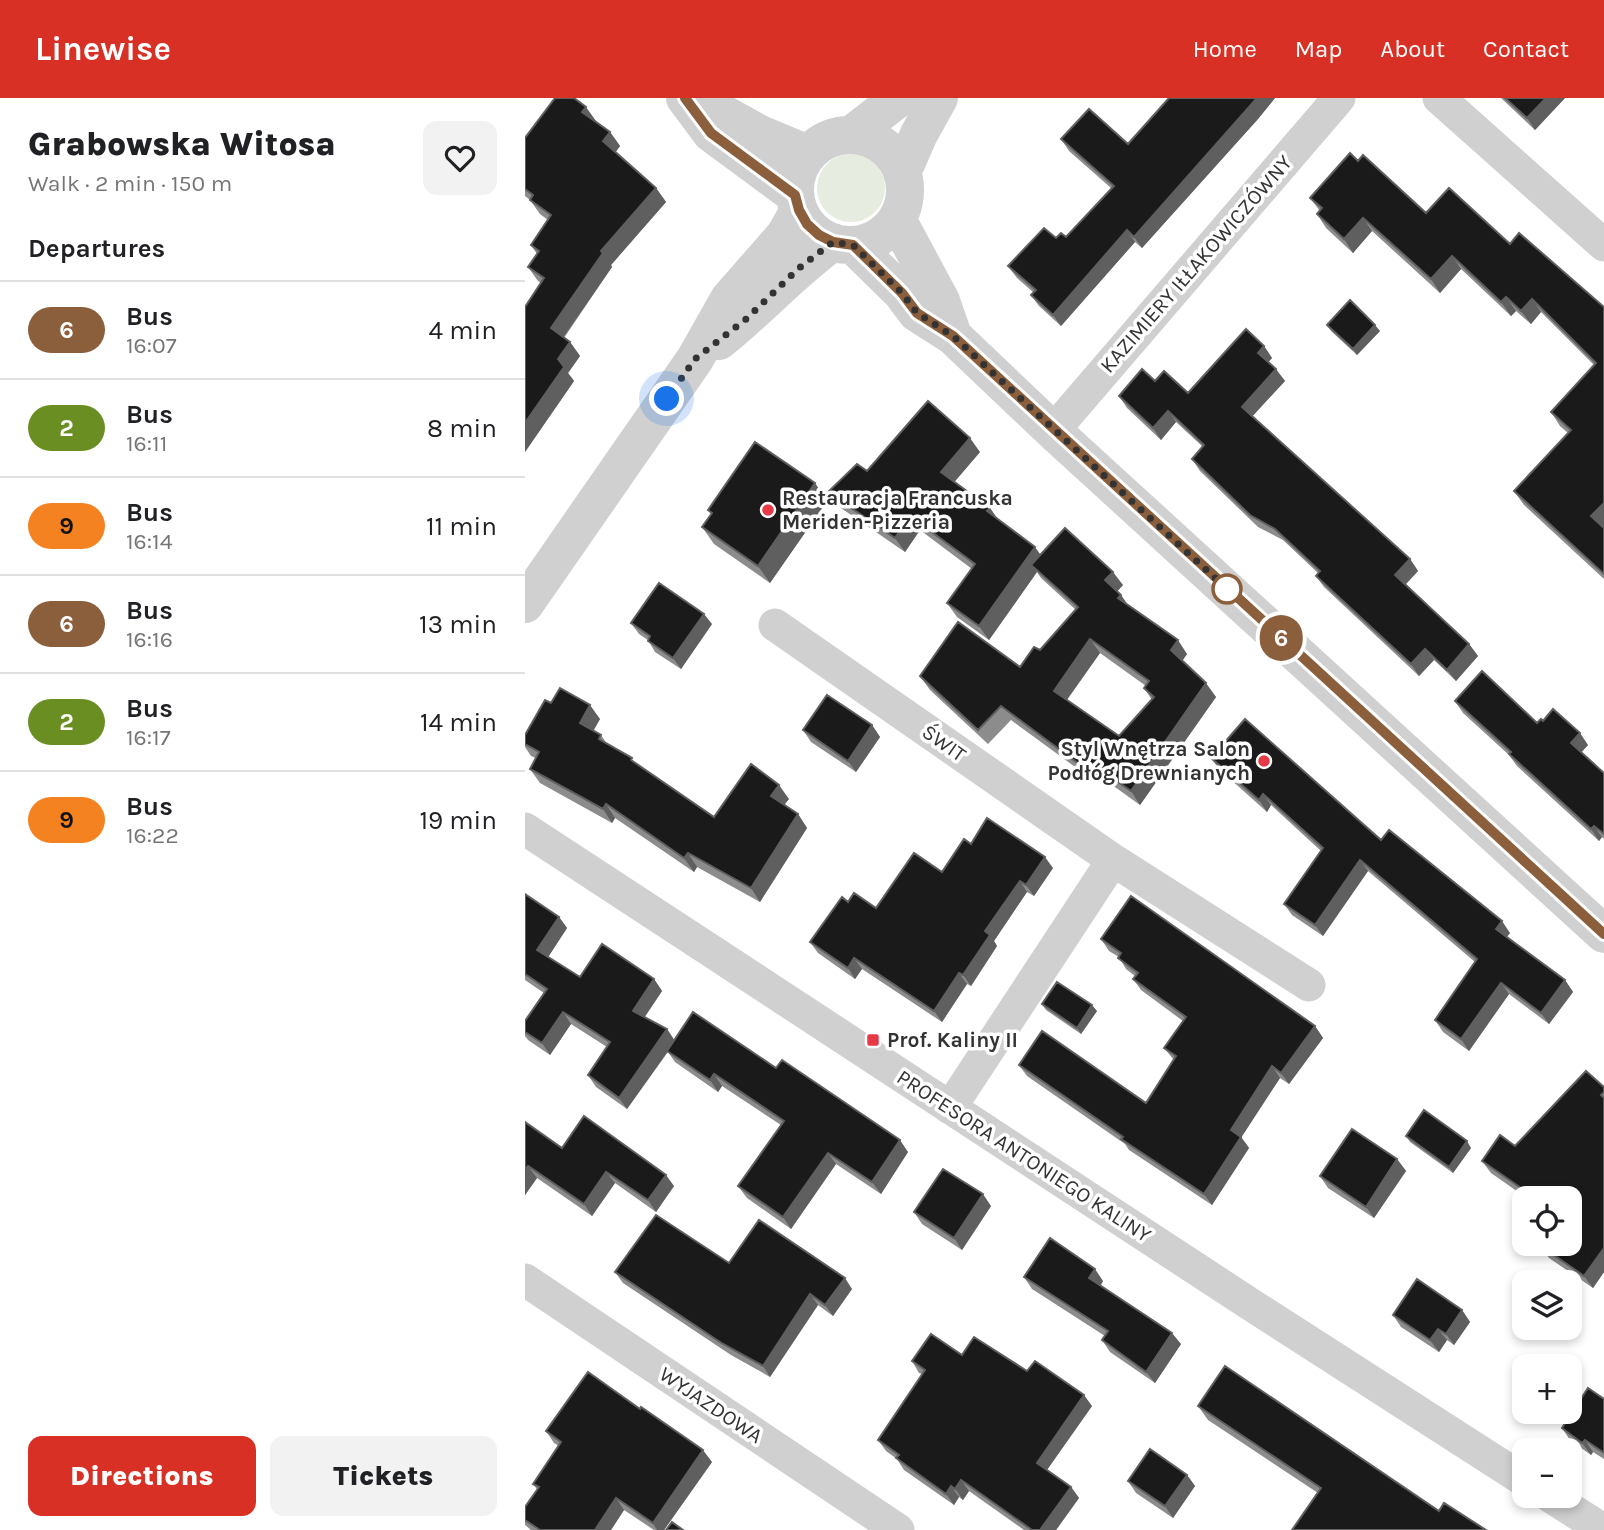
<!DOCTYPE html>
<html lang="en">
<head>
<meta charset="utf-8">
<style>
  :root { --surface:#fff; --page:#f2f2f2; --text:#202124; --muted:#757577; --line:#e0e0e0; --accent:#d93025 }
  body { margin:0; font-family:Karla,sans-serif; background:var(--page); color:var(--text); height:100vh; display:flex; flex-direction:column; font-size:26px; white-space:nowrap }
  * { box-sizing:border-box; margin:0 }
  p { font-size:23px; color:var(--muted) }
  .icon { flex:none; width:38px; height:38px; fill:none; stroke:currentColor; stroke-width:2; stroke-linecap:round; stroke-linejoin:round }
  .map { position:relative; flex:1; overflow:hidden }
  .details { display:flex; flex-direction:column; background:var(--surface); width:525px }
  .details>* { flex:none }
  .badge { padding:0 14px; border-radius:23px; font-size:24px; line-height:46px }
  .fabs { position:absolute; left:987px; top:1088px; display:grid; gap:14px }
  .fabs a { display:grid; place-items:center; width:70px; height:70px; border-radius:14px; background:var(--surface); box-shadow:0 4px 10px #0003; font-size:35px }
  .you { position:absolute; width:35px; height:35px; margin:-18px; border:5px solid #fff; border-radius:50%; background:#1a73e8; box-shadow:0 0 0 10px #1a73e833 }
  .map>.badge { position:absolute; translate:-50% -50%; box-shadow:0 0 0 4px #fff }
  h2 { padding:0 28px; font-size:26px; line-height:63px }
  .round { display:grid; place-items:center; flex:none; width:74px; height:74px; border-radius:14px; background:var(--page) }
  .overview { display:flex; align-items:center; justify-content:space-between; height:119px; padding:0 28px }
  h1 { font-size:33px; font-weight:800; line-height:52px }
  .action { display:flex; gap:14px; margin-top:auto; padding:14px 28px }
  .action a { flex:1; height:80px; border-radius:14px; background:var(--accent); color:#fff; font-size:28px; font-weight:800; line-height:80px; text-align:center }
  .action a+a { background:var(--page); color:var(--text) }
  ul { padding:0; list-style:none }
  li { display:flex; align-items:center; gap:21px; height:98px; padding:0 28px; border-top:2px solid var(--line) }
  li div { flex:1 }
  li b { display:block; font-size:26px }
  li em { font-style:normal }
  li .badge { min-width:77px; font-weight:700; text-align:center }
  header { display:flex; align-items:center; gap:42px; box-sizing:border-box; height:98px; padding:0 35px; background:var(--accent); color:#fff }
  header strong { font-size:33px }
  nav { display:flex; gap:38px; margin-inline-start:auto; font-size:24px }
  main { display:flex; flex:1; min-height:0 }
  .map>svg:first-child { display:block }
</style>
</head>
<body>
<header>
<strong>Linewise</strong>
<nav><a>Home</a><a>Map</a><a>About</a><a>Contact</a></nav>
</header>
<main>
<section class="details">
<div class="overview"><div><h1>Grabowska Witosa</h1><p>Walk · 2 min · 150 m</p></div><a class="round"><svg class="icon" aria-label="heart" viewBox="0 0 24 24"><path d="M12 20l-8-8c-3-5 5-10 8-4 3-6 11-1 8 4z"/></svg></a></div>
<h2>Departures</h2>
<ul>
<li><span class="badge" style="background:#8b5e3c;color:#fff">6</span><div><b>Bus</b><p>16:07</p></div><em>4 min</em></li>
<li><span class="badge" style="background:#6b8e23;color:#fff">2</span><div><b>Bus</b><p>16:11</p></div><em>8 min</em></li>
<li><span class="badge" style="background:#f58220;color:#111">9</span><div><b>Bus</b><p>16:14</p></div><em>11 min</em></li>
<li><span class="badge" style="background:#8b5e3c;color:#fff">6</span><div><b>Bus</b><p>16:16</p></div><em>13 min</em></li>
<li><span class="badge" style="background:#6b8e23;color:#fff">2</span><div><b>Bus</b><p>16:17</p></div><em>14 min</em></li>
<li><span class="badge" style="background:#f58220;color:#111">9</span><div><b>Bus</b><p>16:22</p></div><em>19 min</em></li>
</ul>
<div class="action"><a>Directions</a><a>Tickets</a></div>
</section>
<div class="map">
<svg width="1079" height="1432" viewBox="0 0 1079 1432">
  <rect width="100%" height="100%" fill="#fff"/>
  <path fill="#e6ecdf" d="M292 90a34 34 0 1 1 68 0a34 34 0 1 1-68 0Z"/>
  <g fill="none" stroke-linecap="round" stroke-linejoin="round">
    <path stroke="#d0d0d0" stroke-width="33" d="M914,0L1079,147
      M528,333L814,0
      M250,527L588,762L784,887
      M0,731L728,1208L999,1382
      M425,1010L588,762
      M0,1182L373,1432
      M1025,1398L1078,1432"/>
    <path stroke="#d0d0d0" stroke-width="38" d="M160,0L186,35L270,97
      M170,0L235,36L283,56
      M326,37L374,0
      M270 92a55 55 0 1 1 110 0a55 55 0 1 1-110 0Z
      M377,75L394,36L414,0
      M372,121L416,203L428,238
      M328,147L377,195L392,215L428,238L528,333L1079,836
      M194,243C234,211 267,174 308,144
      M0,506L170,261L204,201L260,137L274,112"/>
  </g>
  <path fill="#8c8c8c" fill-rule="evenodd" d="M644,0H750L733,21L617,150L610,144L536,228L514,208L506,197L508,194L492,180L483,168L531,140L541,139L586,90L544,53L536,41L603,46Z
    M976,0H1040L1010,32Z
    M71,23L85,34L95,48L91,54L131,90L141,104L86,167L87,169L39,240L45,244L55,258L43,275L49,283L0,354V209L16,185L13,183L3,169L12,156L6,147L23,122L15,116L5,102L0,98V40Z
    M833,63L901,115L985,146L1079,209V481L999,407L989,393L1043,335L1035,328L1026,314L1069,267L1016,214L1006,226L991,213L986,218L936,171L915,195L847,133L828,155L801,130L792,116L795,113L785,100Z
    M802,227L855,233L832,257L806,233Z
    M739,248L747,260L743,264L760,283L727,318L885,461L893,473L881,486L944,546L953,558L931,583L909,562L894,578L799,489L791,478L793,475L758,442L733,429L675,373L667,361L678,349L651,324L636,342L602,310L594,298L630,283L663,295Z
    M455,354L429,384L465,410L472,421L516,457L598,487L592,493L603,507L662,556L657,563L691,599L615,707L576,679L572,685L486,622L463,646L405,592L395,578L495,569L515,552L551,512L516,480L512,474L464,542L432,519L422,505L447,471L395,432L380,454L313,408L303,394L342,373ZM575,555L621,588L619,590L627,602L594,638L542,602Z
    M302,403L245,485L189,446L177,429L186,416L183,412Z
    M106,525L187,526L156,571L130,554L123,542L114,536Z
    M930,603L1012,625L1063,647L1056,654L1079,675V741L1077,739L1074,743L992,668L984,657L938,615Z
    M75,621L68,632L76,637L82,646L189,719L264,701L259,707L273,716L282,730L235,804L172,769L169,774L90,720L87,725L15,685L5,671L11,660L6,658L0,649V637Z
    M347,627L355,639L331,674L286,644L278,632Z
    M686,660L856,742L985,835L982,839L1040,882L1048,894L1024,926L984,896L944,953L918,934L910,922L950,864L843,773L798,838L767,817L759,806L796,753L746,707L742,714L694,671Z
    M446,746L528,770L509,798L502,794L469,843L472,848L446,888L442,886L417,924L337,871L330,881L293,855L285,844L323,804L351,810L417,774Z
    M0,796L34,819L42,830L23,859L55,879L129,881L137,893L120,919L142,931L149,942L251,970L383,1054L356,1096L311,1066L266,1131L222,1100L213,1088L256,1027L197,988L193,994L150,964L143,954L102,1011L71,989L63,977L82,949L46,926L25,957L3,942L0,938V923L19,895L0,882Z
    M576,841L790,928L798,940L764,986L755,980L716,1039L724,1050L687,1107L604,1052L600,1046L502,978L494,967L621,1005L649,962L639,950L658,923L616,892L608,881L610,878L601,871L594,859L584,853Z
    M517,906L572,913L556,936L521,912Z
    M1079,989V1174L1068,1190L1024,1160L1016,1148L1045,1146V1101H1003L966,1075L957,1063L990,1048Z
    M0,1024L37,1050L149,1088L131,1114L90,1085L67,1118L12,1080L0,1097Z
    M881,1038L946,1050L928,1075L885,1044Z
    M872,1061L881,1073L849,1120L803,1090L795,1078Z
    M466,1108L437,1152L397,1126L389,1114Z
    M204,1165L327,1191L308,1218L293,1207L245,1279L206,1257L98,1185L90,1174Z
    M499,1179L578,1183L576,1187L656,1246L630,1285L585,1254L577,1242L580,1238L507,1191Z
    M937,1212L945,1224L929,1247L922,1242L914,1254L876,1229L868,1217Z
    M437,1257L502,1273L567,1308L522,1372L546,1389L554,1400L531,1432H499L444,1393L438,1402L434,1399L429,1407L379,1372L372,1361L361,1353L353,1342L397,1276L394,1275L387,1263Z
    M1079,1301V1361L1068,1354L1066,1357L1045,1342L1037,1330Z
    M673,1308L914,1413L793,1395L683,1322Z
    M21,1333L187,1364L139,1432H129L99,1412L86,1432H6L0,1427V1409L12,1391L8,1386L34,1348L29,1345Z
    M662,1377L670,1388L648,1420L611,1395L603,1383Z"/>
  <path fill="#5f5f5f" d="M732,0H750L733,21L617,150L609,139Z
    M1021,0H1040L1010,32L1002,20Z
    M61,9L71,23L67,28L57,14Z
    M85,34L95,48L88,57L78,43Z
    M131,90L141,104L86,167L87,169L35,244L26,230L76,153Z
    M838,120L847,133L828,155L819,141Z
    M602,132L610,144L536,228L528,217Z
    M927,158L936,171L915,195L906,181Z
    M981,199L991,213L986,218L976,204Z
    M1007,201L1016,214L1006,226L996,213Z
    M850,227L855,233L832,257L828,251Z
    M45,244L55,258L43,275L49,283L0,354V325L33,261Z
    M739,248L747,260L741,267L733,255Z
    M751,271L760,283L725,321L717,309Z
    M643,313L651,324L636,342L628,330Z
    M445,340L455,354L426,388L416,374Z
    M290,385L302,403L245,485L233,468Z
    M1079,405V428L1076,432L1066,418Z
    M465,410L475,424L462,413Z
    M385,418L395,432L380,454L370,440Z
    M510,449L520,463L506,467L512,474L464,542L454,528Z
    M885,461L893,473L879,488L870,477Z
    M588,474L598,487L590,496L580,482Z
    M596,497L605,510L593,500Z
    M179,516L187,526L156,571L148,560Z
    M565,541L575,555L538,607L529,593Z
    M653,542L662,556L655,566L646,552Z
    M944,546L953,558L931,583L922,572Z
    M900,551L909,562L894,578L886,566Z
    M681,585L691,599L615,707L606,693Z
    M65,607L75,621L65,639L55,625Z
    M347,627L355,639L331,674L323,663Z
    M1055,635L1063,647L1054,657L1046,645Z
    M566,665L576,679L572,685L562,672Z
    M254,687L264,701L255,712L246,698Z
    M738,696L746,707L742,714L734,702Z
    M81,706L90,720L87,725L78,711Z
    M273,716L282,730L235,804L226,790Z
    M1069,728L1077,739L1074,743L1066,731Z
    M163,755L172,769L169,774L159,760Z
    M520,759L528,770L509,798L501,787Z
    M835,762L843,773L798,838L790,827Z
    M495,783L502,794L469,843L472,848L446,888L438,877L460,833Z
    M34,819L42,830L20,864L12,852Z
    M977,823L985,835L979,842L971,831Z
    M329,860L337,871L330,881L323,870Z
    M434,875L442,886L417,924L409,913Z
    M129,881L137,893L116,924L108,913Z
    M1040,882L1048,894L1024,926L1016,915Z
    M976,885L984,896L944,953L936,941Z
    M567,907L572,913L556,936L552,930Z
    M38,914L46,926L25,957L17,945Z
    M790,928L798,940L764,986L756,975Z
    M142,931L150,943L102,1011L94,1000Z
    M747,968L755,980L714,1043L706,1032Z
    M189,976L197,988L193,994L185,982Z
    M716,1039L724,1050L687,1107L679,1096Z
    M375,1042L383,1054L356,1096L347,1084Z
    M942,1043L946,1050L928,1075L924,1069Z
    M303,1055L311,1066L266,1131L258,1119Z
    M872,1061L881,1073L849,1120L841,1109Z
    M3,1068L12,1080L0,1097V1073Z
    M81,1074L90,1085L67,1118L59,1106Z
    M141,1077L149,1088L131,1114L123,1102Z
    M458,1096L466,1108L437,1152L429,1140Z
    M1079,1150V1174L1068,1190L1059,1178Z
    M570,1171L578,1183L573,1191L564,1180Z
    M320,1180L327,1191L308,1218L300,1207Z
    M285,1196L293,1207L245,1279L238,1268Z
    M937,1212L945,1224L929,1247L921,1236Z
    M913,1231L922,1242L914,1254L905,1242Z
    M647,1235L656,1246L630,1285L621,1274Z
    M559,1297L567,1308L519,1376L512,1365Z
    M1060,1342L1068,1354L1066,1357L1057,1345Z
    M178,1352L187,1364L139,1432H132L128,1425Z
    M662,1377L670,1388L648,1420L640,1408Z
    M436,1382L444,1393L438,1402L430,1391Z
    M426,1388L434,1399L429,1407L421,1396Z
    M546,1389L554,1400L531,1432H515Z
    M91,1400L99,1412L86,1432H70Z"/>
  <path fill="#1a1a1a" stroke="#5f5f5f" stroke-width="2" fill-rule="evenodd" d="M30,0H49L61,9L57,14L85,34L78,43L131,90L76,153L78,155L26,230L45,244L33,261L39,269L0,325V209L19,180L3,169L14,153L6,147L26,117L5,102L8,97L0,91V40Z
    M644,0H732L609,139L602,132L528,217L506,197L511,192L483,168L519,130L531,140L536,135L541,139L589,88L536,41L564,11L603,46Z
    M980,0H1021L1002,20Z
    M825,55L833,63L838,57L901,115L924,90L985,146L994,135L1079,209V405L1066,418L1079,430V476L989,393L1046,332L1026,314L1071,265L1007,201L996,213L981,199L976,204L927,158L906,181L838,120L819,141L792,116L797,110L785,100Z
    M825,202L850,227L828,251L802,227Z
    M721,231L739,248L733,255L751,271L717,309L885,461L870,477L944,546L922,572L900,551L886,566L791,478L795,473L750,431L725,417L667,361L679,347L643,313L628,330L594,298L617,271L630,283L639,273L663,295Z
    M403,303L445,340L416,374L465,410L462,413L510,449L454,528L422,505L450,466L385,418L370,440L303,394L332,366L342,373Z
    M230,344L290,385L233,468L177,429L187,415L183,412Z
    M540,430L588,474L580,482L596,497L593,500L653,542L646,552L681,585L606,693L566,665L562,672L476,608L453,632L395,578L433,524L495,569L509,549L515,552L553,509L506,467ZM565,541L624,583L619,590L629,599L594,638L529,593Z
    M134,485L179,516L148,560L123,543L125,538L106,525Z
    M957,573L1012,625L1016,621L1018,623L1028,611L1055,635L1046,645L1079,675V736L1069,728L1066,731L984,656L986,654L930,603Z
    M35,590L65,607L55,625L76,637L74,641L107,660L106,662L189,719L226,666L254,687L246,698L273,716L226,790L163,755L159,760L81,706L78,711L5,671L14,654L0,646V637L20,602L26,605Z
    M302,597L347,627L323,663L278,632Z
    M720,621L856,742L864,732L977,823L971,831L1040,882L1016,915L976,885L936,941L910,922L952,861L835,762L790,827L759,806L798,750L738,696L734,702L686,660Z
    M462,720L520,759L501,787L495,783L460,833L465,837L438,877L434,875L409,913L329,860L323,870L285,844L317,799L323,804L329,795L351,810L389,755L417,774L439,741L446,746Z
    M0,796L34,819L12,852L55,879L77,846L129,881L108,913L142,931L94,1000L63,977L85,944L38,914L17,945L0,934V923L22,891L0,876Z
    M606,798L790,928L756,975L747,968L706,1032L716,1039L679,1096L596,1041L598,1039L494,967L517,933L621,1005L651,958L639,950L661,919L608,881L613,875L593,860L596,855L576,841Z
    M532,884L567,907L552,930L517,906Z
    M168,914L251,970L257,962L375,1042L347,1084L303,1055L258,1119L213,1088L259,1023L189,976L185,982L142,953Z
    M1061,973L1079,989V994L1076,997L1079,1000V1150L1059,1178L1016,1148L1017,1146H1045V1101H1012L957,1063L975,1037L990,1048Z
    M899,1012L942,1043L924,1069L881,1038Z
    M59,1018L141,1077L123,1102L81,1074L59,1106L3,1068L0,1073V1024L37,1050Z
    M827,1031L872,1061L841,1109L795,1078Z
    M418,1071L458,1096L429,1140L389,1114Z
    M131,1117L204,1165L234,1122L320,1180L300,1207L285,1196L238,1268L198,1246L90,1174Z
    M525,1140L570,1171L564,1180L647,1235L621,1274L577,1242L583,1233L499,1179Z
    M892,1181L937,1212L921,1236L913,1231L905,1242L868,1217Z
    M406,1236L437,1257L449,1239L502,1273L510,1263L559,1297L512,1365L546,1389L515,1432H507L436,1382L430,1391L426,1388L421,1396L371,1360L374,1357L353,1342L400,1272L387,1263Z
    M700,1268L914,1413L919,1405L961,1432H767L796,1390L673,1308Z
    M63,1274L115,1311L116,1309L178,1352L128,1425L91,1400L70,1432H15L0,1422V1409L14,1389L8,1386L36,1344L21,1333Z
    M1063,1290L1079,1301V1355L1060,1342L1057,1345L1037,1330Z
    M625,1351L662,1377L640,1408L603,1383Z
    M147,1424L158,1432H141Z"/>
  <g fill="none" stroke-linecap="round" stroke-linejoin="round">
    <g stroke="#fff" stroke-width="16">
      <path id="line" d="M160,0L186,35L270,97L274,112L282,126L294,137L308,144L328,147L377,195L392,215L428,238L1079,836"/>
    </g>
    <use href="#line" stroke="#8b5e3c" stroke-width="10"/>
    <path stroke="#333" stroke-width="7" stroke-dasharray="0 12.6" d="M142,301L170,261L221,221L274,170L308,144L328,147L377,195L392,215L428,238L702,491"/>
  </g>
  <g fill="#e63946" stroke="#fff" stroke-width="2.5">
    <circle cx="243" cy="412" r="7"/>
    <circle cx="739" cy="663" r="7"/>
    <rect x="341" y="935" width="14" height="14" rx="3.5"/>
  </g>
  <circle fill="#fff" stroke="#8b5e3c" stroke-width="3.5" cx="702" cy="491" r="14"/>
  <g text-anchor="middle" dominant-baseline="central" stroke-width="7" stroke-linejoin="round" paint-order="stroke">
    <g font-size="21" fill="#333" stroke="#fff">
      <text transform="translate(671 166) rotate(-49)">KAZIMIERY IŁŁAKOWICZÓWNY</text>
      <text transform="translate(419 645) rotate(35)">ŚWIT</text>
      <text transform="translate(499 1058) rotate(33)">PROFESORA ANTONIEGO KALINY</text>
      <text transform="translate(186 1307) rotate(34)">WYJAZDOWA</text>
    </g>
    <g font-size="21" font-weight="bold" fill="#333" stroke="#fff" text-anchor="start">
      <text x="257" y="400">Restauracja Francuska<tspan x="257" dy="24">Meriden-Pizzeria</tspan></text>
      <text x="725" y="651" text-anchor="end">Styl Wnętrza Salon<tspan x="725" dy="24">Podłóg Drewnianych</tspan></text>
      <text x="362" y="942">Prof. Kaliny II</text>
    </g>
  </g>
</svg>
<div class="fabs">
<a><svg class="icon" aria-label="locate" viewBox="0 0 24 24"><circle cx="12" cy="12" r="6"/><path d="M12 2v4M12 18v4M2 12h4M18 12h4"/></svg></a>
<a><svg class="icon" aria-label="layers" viewBox="0 0 24 24"><path d="M12 4l9 5-9 5-9-5zM3 14l9 5 9-5"/></svg></a>
<a>+</a>
<a>−</a>
</div>
<div class="you" style="left:142px;top:301px"></div>
<b class="badge" style="left:756px;top:540px;background:#8b5e3c;color:#fff">6</b>
</div>
</main>
</body>
</html>
